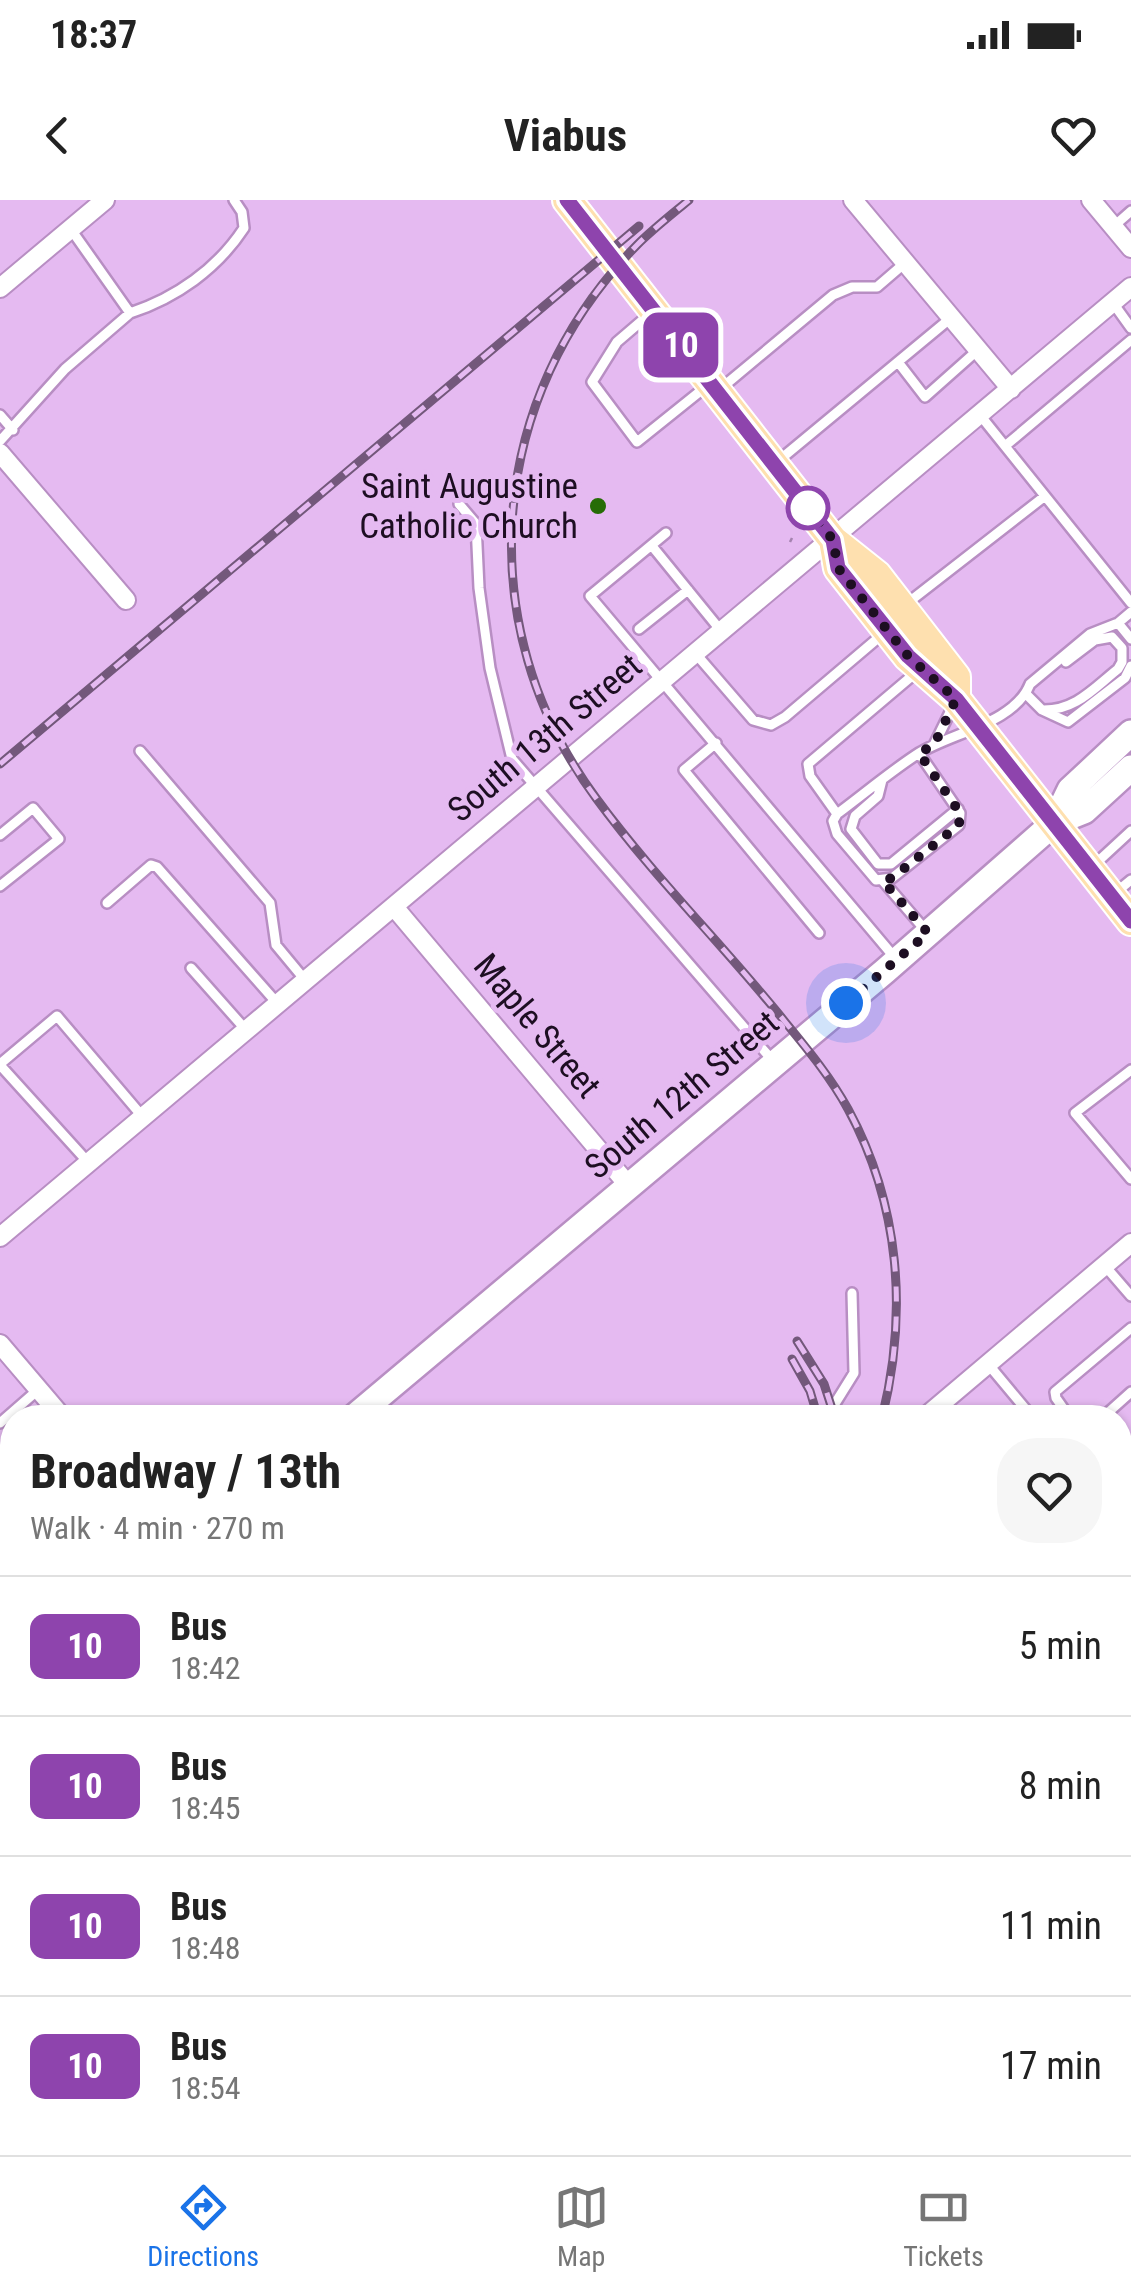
<!DOCTYPE html>
<html lang="en">
<head>
<meta charset="utf-8">
<style>
  :root { --surface:#fff; --page:#f6f6f6; --text:#222; --muted:#767676; --line:#e0e0e0; --accent:#1a73e8 }
  body { margin:0; font-family:"Roboto Condensed",sans-serif; background:var(--page); color:var(--text); height:100vh; display:flex; flex-direction:column; font-size:38px; white-space:nowrap }
  * { box-sizing:border-box; margin:0 }
  p { font-size:32px; color:var(--muted) }
  .icon { flex:none; width:55px; height:55px; fill:none; stroke:currentColor; stroke-width:2; stroke-linecap:round; stroke-linejoin:round }
  .map { position:relative; flex:1; overflow:hidden }
  .drawer { position:absolute; left:0px; top:1205px; width:1132px; height:750px; display:flex; flex-direction:column; background:var(--surface); border-radius:40px 40px 0 0; box-shadow:0 2px 8px #0004 }
  .drawer>* { flex:none }
  .badge { padding:0 20px; border-radius:15px; font-size:35px; line-height:65px }
  .you { position:absolute; width:50px; height:50px; margin:-25px; border:8px solid #fff; border-radius:50%; background:#1a73e8; box-shadow:0 0 0 15px #1a73e833 }
  .map>.badge { position:absolute; translate:-50% -50%; box-shadow:0 0 0 5px #fff }
  .round { display:grid; place-items:center; flex:none; width:105px; height:105px; border-radius:40px; background:var(--page) }
  .summary { display:flex; align-items:center; justify-content:space-between; height:170px; padding:0 30px }
  h1 { font-size:48px; font-weight:700; line-height:75px }
  ul { padding:0; list-style:none }
  li { display:flex; align-items:center; gap:30px; height:140px; padding:0 30px; border-top:2px solid var(--line) }
  li div { flex:1 }
  li b { display:block; font-size:38px }
  li em { font-style:normal }
  li .badge { min-width:110px; font-weight:700; text-align:center }
  .status { display:flex; justify-content:space-between; align-items:center; height:70px; padding:0 50px; background:var(--surface); direction:ltr }
  .status svg { height:28px; fill:currentColor }
  header { display:flex; justify-content:space-between; align-items:center; height:130px; padding:0 30px; background:var(--surface); font-size:45px; font-weight:700 }
  .menu { display:flex; justify-content:space-around; align-items:center; height:140px; border-top:2px solid var(--line); background:var(--surface); font-size:28px; color:var(--muted) }
  .menu a { display:grid; justify-items:center; gap:5px }
  .menu .active { color:var(--accent) }
  .map>svg:first-child { display:block }
</style>
</head>
<body>
<div class="status"><b>18:37</b><svg viewBox="0 0 49 12"><path d="M0 12V9h3v3zM5 12V6h3v6zM10 12V3h3v9zM15 12V0h3v12zM26 1h20v11H26zM47 4h2v5h-2z"/></svg></div>
<header><svg class="icon" aria-label="back" viewBox="0 0 24 24"><path d="M15 5l-7 7 7 7"/></svg>Viabus<svg class="icon" aria-label="heart" viewBox="0 0 24 24"><path d="M12 20l-8-8c-3-5 5-10 8-4 3-6 11-1 8 4z"/></svg></header>
<div class="map">
<svg width="1131" height="1955" viewBox="0 0 1131 1955">
  <rect width="100%" height="100%" fill="#e5baf1"/>
  <g fill="none" stroke-linecap="round" stroke-linejoin="round">
    <g stroke="#b88ec3" stroke-width="14">
      <path id="lane" d="M1114,26L1131,11
        M1113,103L1131,128
        M652,112L617,142L592,182L637,242L708,185
        M130,113C176,98 217,69 244,28L242,12L234,0
        M898,162L925,197L979,149
        M719,190L833,95L852,87H877L906,62
        M0,215L13,230
        M980,215L1131,403
        M0,241L65,169L130,113L70,28
        M1005,246L1131,140
        M777,262L952,117
        M459,304L476,324L479,388L490,468L512,559L773,861
        M666,333L590,396L895,758
        M652,346L722,432
        M905,405L1045,296
        M1118,423L1131,439
        M639,429L688,390
        M696,454L753,520L771,525L785,517L884,433
        M1026,494L1042,510L1068,522L1125,478L1131,466
        M1042,510C1075,511 1093,489 1118,469L1122,462V448L1112,437L1095,440L1066,462
        M716,543L684,570L819,733
        M934,545L953,506
        M140,551L270,703L276,745L305,780
        M919,553L960,613L959,625L892,678L876,680L837,634L833,621L837,614C864,594 891,571 919,553C951,533 1015,523 1030,484L1090,434L1118,423L1131,412
        M882,580L878,596L855,616L851,629L878,664H891L958,609
        M837,614L810,576L808,564L919,470
        M0,635L33,608L59,639L0,686
        M1093,666L1131,631
        M883,681L927,732
        M1114,694L1131,680
        M107,703L151,665L157,667L277,803
        M191,768L246,830
        M0,864L57,816L142,916
        M0,865L87,961
        M1131,870L1075,913L1131,979
        M1105,1066L1131,1096
        M988,1164L1033,1218
        M781,1214L784,1218
        M826,1218L854,1173L852,1093
        M1070,1218L1056,1198L1055,1192L1131,1128
        M1102,1218L1131,1192
        M0,1223L39,1189
        M1120,1260L1131,1250
        M1120,1318L1123,1321
        M0,1345L12,1335
        M1120,1441L1131,1432
        M0,1554L12,1544
        M1120,1571L1131,1584
        M0,1637L12,1651
        M269,1955L282,1942"/>
    </g>
    <g stroke="#b88ec3" stroke-width="22">
      <path id="street" d="M853,0L1011,189
        M1091,0L1131,48
        M0,88L105,0
        M0,253L126,400
        M395,708L629,986
        M0,1037L1131,87
        M0,1144L63,1218
        M924,1218L1131,1043
        M1120,1521L1131,1512
        M0,1706L12,1720
        M91,1955L106,1942"/>
    </g>
    <g stroke="#b88ec3" stroke-width="30">
      <path id="secondary" d="M1054,623L1070,590L1131,533
        M353,1218L885,771L1054,623L1084,611L1131,568
        M0,1514L12,1504"/>
    </g>
    <g stroke="#fff" stroke-width="32">
      <path id="primary" d="M567,0L833,340L877,375L956,477V499
        M833,340L838,368L908,457L956,499L1131,721
        M1113,1955L1131,1940"/>
    </g>
    <path stroke="#a583af" stroke-width="2.5" stroke-dasharray="5 5" stroke-linecap="butt" d="M790,342L792,338"/>
    <use href="#lane" stroke="#fff" stroke-width="9"/>
    <use href="#street" stroke="#fff" stroke-width="18"/>
    <use href="#secondary" stroke="#fff" stroke-width="25"/>
    <use href="#primary" stroke="#fee0af" stroke-width="28"/>
    <g stroke="#73587b" stroke-width="9">
      <path id="rail" d="M689,0C671,15 653,29 637,45C487,197 469,426 596,598C654,677 725,747 786,823C809,851 831,878 848,909C900,1005 908,1113 882,1218
        M0,564L639,26
        M797,1141L824,1184L835,1218
        M792,1159L810,1191L818,1218
        M325,1955L331,1942"/>
    </g>
    <use href="#rail" stroke="#e5baf1" stroke-width="5" stroke-dasharray="15" stroke-linecap="butt"/>
  </g>
  <g fill="none" stroke-linecap="round" stroke-linejoin="round">
    <g stroke="#fff" stroke-width="22">
      <path id="line" d="M567,0L833,340L838,368L908,456L956,499L1131,721"/>
    </g>
    <use href="#line" stroke="#8e44ad" stroke-width="15"/>
    <path stroke="#1d0e22" stroke-width="10" stroke-dasharray="0 18" d="M808,308L833,340L838,368L908,456L956,499L934,545L919,553L960,613L959,625L892,678L883,681L928,733L846,803"/>
  </g>
  <circle fill="#266c06" stroke="#e5baf1" stroke-width="4" cx="598" cy="306" r="10"/>
  <circle fill="#fff" stroke="#8e44ad" stroke-width="5" cx="808" cy="308" r="20"/>
  <g text-anchor="middle" dominant-baseline="central" stroke-width="10" stroke-linejoin="round" paint-order="stroke">
    <g font-size="35" fill="#1d0e22" stroke="#e5baf1" text-anchor="end">
      <text x="578" y="286">Saint Augustine<tspan x="578" dy="40">Catholic Church</tspan></text>
    </g>
    <g font-size="35" fill="#1d0e22" stroke="#e5baf1">
      <text transform="translate(545 538) rotate(-40)">South 13th Street</text>
      <text transform="translate(537 826) rotate(50)">Maple Street</text>
      <text transform="translate(682 895) rotate(-40)">South 12th Street</text>
    </g>
  </g>
</svg>
<div class="you" style="left:846px;top:803px"></div>
<b class="badge" style="left:681px;top:145px;background:#8e44ad;color:#fff">10</b>
<section class="drawer">
<div class="summary"><div><h1>Broadway / 13th</h1><p>Walk · 4 min · 270 m</p></div><a class="round"><svg class="icon" aria-label="heart" viewBox="0 0 24 24"><path d="M12 20l-8-8c-3-5 5-10 8-4 3-6 11-1 8 4z"/></svg></a></div>
<ul>
<li><span class="badge" style="background:#8e44ad;color:#fff">10</span><div><b>Bus</b><p>18:42</p></div><em>5 min</em></li>
<li><span class="badge" style="background:#8e44ad;color:#fff">10</span><div><b>Bus</b><p>18:45</p></div><em>8 min</em></li>
<li><span class="badge" style="background:#8e44ad;color:#fff">10</span><div><b>Bus</b><p>18:48</p></div><em>11 min</em></li>
<li><span class="badge" style="background:#8e44ad;color:#fff">10</span><div><b>Bus</b><p>18:54</p></div><em>17 min</em></li>
</ul>
</section>
</div>
<nav class="menu">
<a class="active"><svg class="icon" aria-label="directions" viewBox="0 0 24 24"><path d="M12 3l9 9-9 9-9-9zM9 14v-3h6M13 9l2 2-2 2"/></svg>Directions</a>
<a><svg class="icon" aria-label="map" viewBox="0 0 24 24"><path d="M3 6l6-2 6 2 6-2v14l-6 2-6-2-6 2zM9 4v14M15 6v14"/></svg>Map</a>
<a><svg class="icon" aria-label="tickets" viewBox="0 0 24 24"><path d="M3 7h18v10H3zM15 7v10"/></svg>Tickets</a>
</nav>
</body>
</html>
